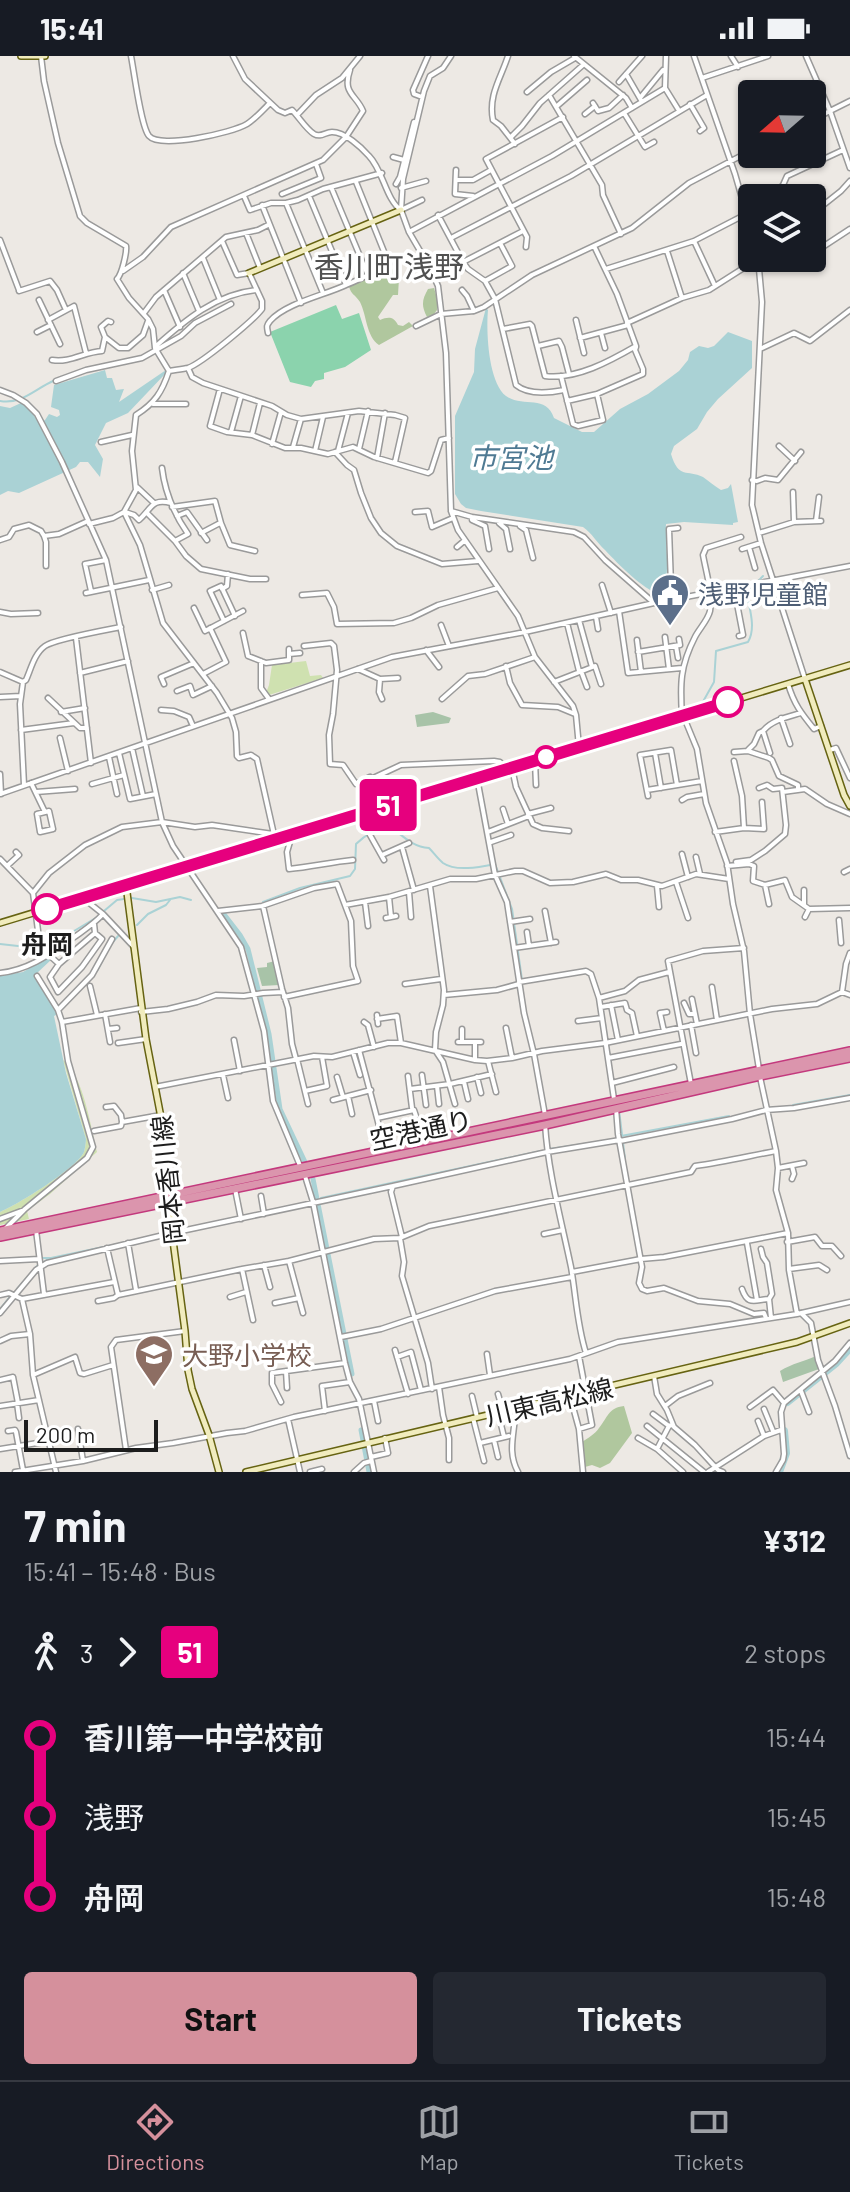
<!DOCTYPE html>
<html lang="en">
<head>
<meta charset="utf-8">
<style>
  :root { --surface:#171b24; --page:#242831; --text:#f1f3f6; --muted:#9ea1a6; --line:#363941; --accent:#d5909c }
  body { margin:0; font-family:Barlow,"Noto Sans JP",sans-serif; background:var(--page); color:var(--text); height:100vh; display:flex; flex-direction:column; font-size:30px; white-space:nowrap }
  * { box-sizing:border-box; margin:0 }
  p { font-size:26px; color:var(--muted) }
  .icon { flex:none; width:44px; height:44px; fill:none; stroke:currentColor; stroke-width:2; stroke-linecap:round; stroke-linejoin:round }
  .map { position:relative; height:1416px; overflow:hidden }
  .side { display:flex; flex-direction:column; background:var(--surface); flex:1 }
  .side>* { flex:none }
  .badge { padding:0 16px; border-radius:6px; font-size:28px; line-height:52px }
  .needle { width:52px; rotate:250deg }
  .fabs { position:absolute; left:738px; top:24px; display:grid; gap:16px }
  .fabs a { display:grid; place-items:center; width:88px; height:88px; border-radius:8px; background:var(--surface); box-shadow:0 2px 6px #0004; font-size:40px }
  .scale { position:absolute; left:24px; bottom:20px; width:134px; box-sizing:border-box; padding-left:8px; border:4px solid #1d1d1d; border-top:0; font-size:22px; line-height:28px; white-space:nowrap; color:#1d1d1d; -webkit-text-stroke:6px #fff; paint-order:stroke }
  .map>.badge { position:absolute; translate:-50% -50%; box-shadow:0 0 0 4px #fff }
  .legs { display:flex; align-items:center; gap:12px; height:88px; padding:0 24px; font-size:26px }
  .legs p { margin-inline-start:auto }
  .overview { display:flex; align-items:center; justify-content:space-between; height:136px; padding:0 24px }
  h1 { font-size:44px; font-weight:700; line-height:60px }
  .button { display:flex; gap:16px; margin-top:auto; padding:16px 24px }
  .button a { flex:1; height:92px; border-radius:8px; background:var(--accent); color:#111; font-size:32px; font-weight:700; line-height:92px; text-align:center }
  .button a+a { background:var(--page); color:var(--text) }
  ul { padding:0 24px; list-style:none }
  li { display:flex; align-items:center; gap:28px; height:80px; font-size:30px }
  li i { display:grid; place-items:center; width:12px; height:100%; margin:0 10px; background:currentColor }
  li i::after { content:''; width:20px; height:20px; margin:-10px; border:6px solid; border-radius:50%; background:var(--surface) }
  li p { margin-inline-start:auto }
  li:first-child i { background:linear-gradient(#0000 50%,currentColor 0) }
  li:last-child i { background:linear-gradient(currentColor 50%,#0000 0) }
  .status { display:flex; justify-content:space-between; align-items:center; height:56px; padding:0 40px; background:var(--surface); direction:ltr }
  .status svg { height:22px; fill:currentColor }
  .tab-bar { display:flex; justify-content:space-around; align-items:center; height:112px; border-top:2px solid var(--line); background:var(--surface); font-size:22px; color:var(--muted) }
  .tab-bar a { display:grid; justify-items:center; gap:4px }
  .tab-bar .on { color:var(--accent) }
  .map>svg:first-child { display:block }
</style>
</head>
<body>
<div class="status"><b>15:41</b><svg viewBox="0 0 49 12"><path d="M0 12V9h3v3zM5 12V6h3v6zM10 12V3h3v9zM15 12V0h3v12zM26 1h20v11H26zM47 4h2v5h-2z"/></svg></div>
<div class="map">
<svg width="850" height="1416" viewBox="0 0 850 1416">
  <rect width="100%" height="100%" fill="#ede9e4"/>
  <path fill="#cfe1b0" d="M306,605L310,620L321,619L323,622L269,639L266,637L269,629L272,609Z
    M63,1004C83,1018 91,1072 97,1096L50,1138L27,1155L29,1163L0,1169V1156C17,1149 77,1112 84,1096C86,1091 85,1087 86,1083Z"/>
  <path fill="#b0c79e" d="M390,213L396,214L399,222L398,239H393L378,261L380,264C388,261 393,260 398,269L403,270L409,266L413,270L379,289C366,280 367,260 360,246C355,238 351,239 349,230L368,219Z
    M434,232L437,242V254L434,258L427,261C421,249 422,244 428,233Z
    M624,1350L632,1377L610,1407L600,1412L592,1409L585,1411L582,1386C588,1382 595,1378 599,1372C608,1361 608,1352 624,1350Z"/>
  <path fill="#a8c3a8" d="M433,656L451,662L449,667L417,671L415,659Z
    M275,905L279,929L262,930L257,912L267,911V907Z
    M816,1300L819,1313L783,1326L780,1315C793,1307 803,1306 816,1300Z"/>
  <path fill="#8bd3ad" d="M336,249L342,263L359,257L371,294L345,311L324,317V323L315,325L311,331L290,326L270,276Z"/>
  <path fill="#aad2d5" d="M486,252L488,254C486,274 488,326 506,340C522,352 546,338 554,362L582,376H594L620,353L648,338L679,315L688,304L690,296L699,290L708,292L714,290L728,276L752,285V312L718,343L707,356L697,373L674,390L671,398C679,424 687,413 703,421C709,425 714,430 721,434L728,432L731,428L738,466L733,467V469L684,466L666,468C665,488 672,524 660,539C642,532 619,509 605,494C597,487 592,477 583,471L481,455L466,452L461,448L455,438V360L474,316L475,293Z
    M105,314L107,322H112L116,334L124,333L119,346L166,314V317L128,357L106,367L95,389L103,403L100,421L88,406H80L76,411L19,437L8,435L0,439V350L10,352L21,347L32,356L39,368L45,364L49,358L57,361L60,359L59,354L51,351L54,329Z
    M50,900L52,903L36,918L58,958L54,960L66,1017L86,1083C86,1084 85,1094 84,1096C77,1112 17,1149 0,1156V920L23,916Z"/>
  <g fill="none" stroke-linecap="round" stroke-linejoin="round">
    <path stroke="#aad2d5" stroke-width="2" d="M0,345C21,349 35,333 53,325
      M700,651L714,626L716,595L748,586C756,573 750,554 747,539L748,536L763,520
      M132,842L156,846L180,841L191,844
      M263,846L300,832L350,820L355,813L356,788C364,780 379,770 391,771C404,781 413,791 429,792C434,797 438,803 443,807C456,816 480,811 495,808L512,853L522,924L524,923
      M104,855L117,844L124,843
      M137,869L148,858L166,849L170,844
      M45,883L74,875L99,860
      M112,887L119,879
      M0,888L18,890L38,885
      M586,914L593,918L600,938
      M97,915L107,896
      M531,922L576,915
      M67,947L93,920
      M605,968L611,1009
      M793,1049L850,1039
      M619,1054L625,1103
      M621,1080L729,1060
      M550,1093L616,1083
      M321,1142L541,1095
      M40,1202H51L132,1185
      M17,1233L37,1210L50,1202
      M0,1253L9,1242"/>
    <path stroke="#aad2d5" stroke-width="5" d="M223,857L240,879L248,893L269,978L280,1053L305,1106
      M313,1123L352,1318
      M361,1374L369,1416"/>
    <path stroke="#aad2d5" stroke-width="8" d="M787,1346L836,1307L850,1292
      M779,1416L786,1397L784,1375"/>
    <g stroke="#9a9a9a" stroke-width="7">
      <path id="street" d="M41,0L44,25L58,87L80,160L87,167L126,190C127,196 122,218 117,223L129,242L148,263L153,273L155,292L169,315C175,314 183,313 188,312C202,307 253,265 262,253V245L249,217L237,219L222,185
        M131,0C134,15 141,71 149,80C160,93 232,77 247,68C255,63 263,54 270,47
        M233,0L245,23L278,54L285,57L292,54C299,61 306,73 314,78C321,82 325,76 332,76C345,76 361,91 369,100C383,114 386,144 401,154L422,144
        M451,0L443,12L430,20L424,35L403,123L401,154L409,176L430,212L438,230L446,297L451,455L458,474L518,560L535,601L573,650L576,659L579,691
        M508,0C501,22 488,39 493,64L501,70L515,88
        M574,0L626,42L632,52
        M694,0L735,118L752,177
        M731,0L738,11
        M806,0L830,55L850,112
        M626,18L641,44
        M702,22L768,0
        M619,26L642,0
        M665,32L678,53
        M527,36L551,16L575,2
        M549,39L602,129L603,139L621,178
        M422,41L414,38L413,34L428,0
        M640,42L663,14
        M593,47L598,55L609,52L623,39
        M690,48L704,72L700,75
        M557,50L587,24
        M624,57L645,91L654,86
        M585,58L595,50
        M297,59L316,39L342,22L360,0
        M812,64L850,45
        M511,81L522,70L540,47L583,9
        M393,101L404,104
        M456,114L455,138L473,140
        M456,124H473L491,114
        M396,128L400,121L414,66
        M331,131L367,217
        M401,132L426,125
        M282,138L321,122L316,108
        M244,140L250,154L271,147H286L298,144L323,133L382,117
        M309,140L346,229
        M769,142L783,129L787,120L843,94
        M286,147L323,237
        M262,149L301,247
        M812,158L841,135L850,125
        M438,159L463,206L468,213L485,225L495,243L516,329C528,339 549,337 564,334
        M409,176L552,100L665,32L666,0
        M246,177L260,212
        M451,182L571,120L707,39
        M0,184L19,234
        M694,185L715,230
        M812,186L818,194L850,173
        M752,189V201
        M526,191L527,181L486,103L563,61
        M667,195L682,242
        M203,202L220,244
        M758,202L762,246L752,449L761,487L805,623
        M463,206L523,175
        M430,212L441,206
        M606,213L694,185L752,155
        M123,215L143,201L171,171L323,104L346,81L363,55C356,38 342,38 350,14
        M183,217L199,255
        M485,225L512,210L500,187
        M164,234L180,271
        M462,234L467,240L474,255
        M19,235L50,225L57,234L66,254
        M39,244L60,288
        M144,257L156,241L226,181L258,174L268,169
        M48,264L74,250L86,297
        M576,264L584,297
        M627,267L682,242L709,234L753,206L752,202
        M416,270L441,258L474,255L484,251L532,219L632,172L689,127L752,94
        M503,273L530,268L532,270L545,320C576,324 610,305 636,290L617,238L594,190
        M37,276L51,269
        M268,277C267,271 266,270 270,265C286,247 325,239 346,229C361,223 373,216 388,211L389,208L356,126
        M601,277L605,292
        M105,281L119,292H128L143,279L148,265
        M580,282L628,269
        M538,290L559,285L562,291L569,318
        M155,291C185,264 216,238 257,234
        M760,293L794,277L810,285L850,254
        M52,304C70,307 84,296 102,295L105,281L101,271L108,265L111,266
        M188,312L192,321L203,327L272,350L287,359L301,363L359,355L395,359L405,362L395,406
        M561,320L573,368L578,370L603,364L597,338
        M56,325L86,314L142,302L181,280L195,267L231,248
        M220,333L210,370L227,376L252,379L285,392H301L328,398L353,391L374,401L428,417L431,415L441,384L449,382
        M0,334L13,339L26,347L37,358L62,406L106,504L162,766L173,790L241,891L264,975L273,1045L301,1112
        M567,345L597,338L643,318V313L635,294L636,291
        M153,348H186
        M231,376L241,340
        M252,379L260,347
        M101,386L132,379
        M272,388L281,356
        M779,390L795,405
        M293,391L301,363
        M359,393L368,355
        M315,395L323,361
        M338,395L348,357
        M335,396L347,409L354,414L361,437L371,462L381,477L397,490L442,508L478,505
        M377,402L385,357
        M162,412C165,437 174,458 188,478L175,485
        M752,424L757,425L765,422L778,424L801,396
        M137,431L154,447
        M793,436L794,466
        M172,451L215,445L221,467L230,489L255,495
        M451,455L472,461L574,476L584,481L605,504L654,547
        M124,456L140,489L163,567L217,637L232,662L236,676L237,700L239,702L251,699L257,703L275,783
        M125,456L134,459L139,464C152,452 152,442 171,447
        M415,456L428,455L432,471L453,462
        M147,457L175,485L186,500L201,513L250,523H266
        M177,460L187,456L207,484
        M472,461V464L485,470L489,493
        M816,465L819,441
        M499,467L506,473L510,493
        M89,468L113,462L124,456L136,434L132,395L136,359C155,347 162,336 169,315
        M520,470L526,474L533,502
        M201,477L220,467
        M759,477L794,466L821,465
        M44,480L46,486V510
        M0,484L9,481L14,473L29,469L41,475L44,480L59,478L88,465
        M457,491L464,485
        M749,491L755,512
        M742,493L761,487
        M602,529L611,557
        M734,532L743,579L739,580
        M222,533L227,530L228,518
        M152,534L169,529
        M91,535L85,508L106,504
        M86,537L149,524
        M302,539L327,537L334,551L337,568L394,567L411,562L438,549L498,532
        M664,544L671,529L669,473L678,472
        M194,552L205,575L243,555
        M619,555L628,617L682,612
        M0,556L11,558L38,557
        M596,561L598,573
        M579,564L592,611
        M224,565L210,535L221,530L235,560
        M567,567L579,615
        M441,569L449,590
        M243,577L248,600L266,607L289,604V593
        M665,581L669,613
        M76,582L91,707
        M637,584L641,616
        M304,590L331,587L334,590L337,614L333,658L329,679L330,708L343,709L356,728L370,721L371,723
        M676,590L678,602
        M426,594L439,611
        M638,596L680,589L679,583
        M289,598L300,597
        M261,605V632L269,643
        M506,610L510,627L522,649L558,651L575,658
        M358,613L380,623L398,622
        M581,615L587,631
        M0,616L23,626
        M80,617L128,605
        M203,618L226,606L210,572
        M380,623L379,636L382,643
        M554,626L595,610L601,628
        M164,628L161,621L194,607
        M788,628C794,648 801,657 814,673L821,670
        M177,635L190,630L193,639L212,630
        M0,641L21,640
        M48,642L80,672H87
        M442,643L468,620L485,618L535,601
        M161,654L174,655L189,661L193,670
        M61,656L85,652
        M683,659L697,693L706,747L727,807L733,848L744,895L750,958L759,1013
        M682,660C680,628 680,610 695,581C699,573 708,564 710,555C713,538 706,516 703,499L706,492L741,481
        M781,662L790,688
        M21,674L74,667
        M60,682L68,715
        M132,692L143,740
        M748,694L754,688L759,677L763,675
        M830,694L836,692L850,722
        M734,696L748,695L769,702L772,704L779,720L798,729V734
        M119,697L130,743L156,738
        M655,697L661,732
        M770,697L763,675C772,664 787,661 801,657
        M109,701L117,738
        M535,705L536,729
        M734,705L742,740L744,772
        M512,712L516,731L533,768L542,772L569,775
        M0,718L1,738
        M477,722L495,819L507,846L524,957L534,998L545,1059
        M31,727L45,756
        M92,728L124,719
        M24,729L20,648L23,626L26,624C31,613 34,598 45,590C55,583 106,574 121,571
        M647,734L702,725
        M36,736L75,733
        M783,736L805,733L827,748L850,758
        M0,738L392,601L525,576L654,547L850,510
        M648,740L640,699L671,694L677,729
        M682,744L687,741L704,738
        M384,750L371,723L401,709L494,705L500,706L506,713
        M503,753L508,768
        M49,755L53,773L40,776L37,758Z
        M362,757L370,779L384,804
        M528,758L551,752
        M488,776L529,760
        M715,776L744,772L764,773L762,746
        M292,779L287,796L289,813C311,811 331,806 353,804
        M491,786L511,779
        M402,791L414,834
        M682,798L688,821
        M382,799L409,787
        M696,801L700,818
        M0,803L33,837L39,882L49,899L59,908
        M736,806L751,804L765,795L785,778L786,769L782,732L773,733L767,729L759,732
        M7,810L19,799L16,796
        M727,810L749,808L754,810L753,825L765,829L785,824L792,841L809,853L850,852
        M844,816L850,813
        M676,826L688,862
        M765,829L769,848
        M430,830L444,934L443,949L436,976L435,994L443,1006L455,1048
        M657,830L659,851
        M409,836L411,861
        M33,837L49,817L85,789L122,771L162,766L195,771L212,769L273,778
        M389,841L391,861
        M83,842L103,858L133,890
        M365,846L368,870
        M345,849L389,841L450,823H476L515,815H523L550,827L573,826L606,818L621,824H638L662,830L696,818L729,823
        M804,849V834
        M263,850L282,933L288,952L292,988L296,1003
        M218,855L262,850L314,832L337,828L351,865L353,910L358,925L284,941
        M545,855L551,887
        M805,861L809,853
        M386,862L396,860
        M839,864L841,887
        M510,866L530,863
        M94,868L95,877L59,908L50,921L58,936L82,911L102,883L95,877
        M527,876L529,890
        M514,892L556,886
        M0,917C29,914 50,898 73,882C84,874 94,868 103,858
        M37,920L58,954L62,966
        M519,926L586,915L591,918L599,942L614,1043
        M405,928L441,923
        M90,930L97,959
        M712,931L717,964
        M842,936L846,908L850,897
        M444,939L497,934L519,928
        M599,942L625,935L639,924L669,916
        M692,943L697,968
        M684,947L689,958H695
        M611,949L618,984
        M601,951L625,947L627,954L632,957L637,980
        M58,954L92,919L112,883
        M141,956L168,953L197,946L216,939L244,940L263,937L283,936
        M105,958L110,986
        M377,959L378,968
        M377,963L397,960L401,987
        M578,965L602,962
        M364,966L368,969L374,991
        M691,969L696,997
        M506,972L512,1002
        M108,973L117,972
        M462,973V985
        M664,975L660,957L667,956
        M234,984L240,1015
        M458,986H481
        M118,987L146,983
        M359,994L377,1062L414,1054L416,1060
        M353,996L360,1019
        M608,1002L681,988
        M297,1003L308,1048
        M475,1004V986
        M488,1005L496,1036
        M223,1019L228,1042
        M422,1019L426,1049
        M408,1020L412,1052
        M337,1021L343,1041
        M477,1021L481,1037
        M760,1021L776,1095L778,1112L776,1134L788,1177L789,1214L797,1258
        M464,1026L468,1043
        M612,1027L674,1011
        M691,1028L668,905L703,895L744,892
        M437,1030L439,1048
        M155,1031L314,1000L332,1001L388,987H401L475,1004L487,1005L512,1002L542,995L605,987L772,953L817,948L842,936L850,939
        M410,1033L450,1028L492,1018
        M305,1035L327,1030L322,1001
        M348,1040L352,1058
        M333,1044L371,1034
        M106,1051L114,1050L121,1059L122,1066
        M616,1052L618,1078L642,1211L639,1227L642,1233L647,1235L664,1232L698,1245L730,1248L754,1258L764,1257L766,1262
        M377,1062L385,1094
        M545,1068C548,1116 561,1163 571,1211C576,1240 577,1269 586,1297
        M94,1075L121,1070L122,1066L161,1059
        M620,1085L732,1063L766,1054L794,1052L850,1042
        M778,1112L804,1107
        M305,1120L313,1146L345,1307L350,1326L359,1343L374,1416
        M792,1123L794,1118L792,1110
        M393,1130L547,1096L620,1084
        M235,1133L241,1163
        M261,1140L264,1158
        M0,1163L24,1154
        M6,1172L25,1153L87,1102L93,1091L68,1005L62,966L141,952
        M36,1174L44,1238
        M544,1178L563,1174
        M400,1182L404,1206L402,1220L428,1307L432,1333
        M787,1186L815,1181L822,1190H832L841,1200
        M128,1187L136,1234
        M747,1187L757,1244
        M761,1193L763,1201L767,1207L772,1238L769,1243L771,1262
        M0,1205L39,1203
        M289,1205L303,1257
        M264,1209L270,1231
        M242,1213L253,1264
        M789,1213L819,1209L827,1214
        M572,1216L641,1203L664,1201L788,1177
        M742,1233C748,1250 754,1244 769,1243
        M0,1239L9,1237L22,1243L114,1226
        M118,1239L242,1213L289,1205L374,1183L400,1182L429,1170L691,1116L695,1110C723,1106 749,1100 776,1095
        M230,1241L246,1236
        M22,1243L30,1278L33,1319L56,1416
        M98,1245L114,1242L118,1239L107,1192
        M275,1247L299,1242
        M0,1257L36,1214L47,1207L172,1177L393,1130L391,1136L402,1181
        M801,1257L811,1267L818,1304L835,1350L850,1400
        M341,1281L381,1273L495,1235L572,1221
        M0,1285L11,1280L30,1278
        M395,1294L408,1338
        M487,1298L490,1319
        M397,1301L411,1296L421,1334
        M286,1315L287,1332
        M33,1319L75,1301L80,1317L84,1318L113,1309
        M654,1320L657,1338L667,1354L674,1371L695,1389L718,1414L723,1416
        M0,1324L13,1321L18,1347
        M439,1331L443,1359L449,1382V1404
        M801,1335L809,1356
        M498,1338L503,1355
        M472,1340L477,1361
        M570,1340L579,1373L583,1416
        M374,1345L378,1365
        M281,1346L272,1328V1317L345,1307
        M17,1347L19,1362
        M0,1350L39,1344
        M665,1350L678,1340L710,1327
        M750,1351L773,1334L784,1347
        M515,1353C516,1375 506,1394 518,1416
        M764,1353L773,1375
        M325,1355L322,1330L350,1326
        M498,1356L504,1381
        M653,1358L669,1370
        M473,1362L484,1405
        M288,1363L300,1416
        M758,1365L764,1380
        M647,1370L704,1416
        M78,1373L83,1405
        M579,1373L592,1369L579,1300
        M8,1375L15,1374L16,1376L23,1414
        M638,1382L657,1393L683,1416
        M494,1384L498,1401
        M480,1387L509,1380
        M0,1393L50,1385
        M657,1393L669,1370L672,1369
        M126,1394L111,1291L116,1284L185,1275
        M371,1401L388,1397L385,1382
        M15,1416L83,1405L136,1392L173,1387L227,1377L245,1375L294,1361L570,1303L618,1286L797,1258L850,1246
        M310,1416L322,1413
        M354,1416L364,1407L371,1405
        M708,1416L764,1380L781,1374
        M776,1416L783,1404L784,1398L781,1356L784,1347L835,1305L850,1287"/>
    </g>
    <g stroke="#666312" stroke-width="8">
      <path id="secondary" d="M21,0H45
        M249,217L401,154
        M805,623L844,739L850,750
        M126,829L146,983L163,1072L172,1177L185,1275L188,1314L192,1333L209,1379L219,1416
        M0,867L850,609
        M246,1416L797,1286L850,1267"/>
    </g>
    <g stroke="#c3397d" stroke-width="10">
      <path id="highway" d="M0,1175L850,995
        M0,1181L545,1069L760,1020L850,1002"/>
    </g>
    <use href="#street" stroke="#fff" stroke-width="4"/>
    <use href="#secondary" stroke="#f1ecbe" stroke-width="5"/>
    <use href="#highway" stroke="#db95ad" stroke-width="7"/>
  </g>
  <g fill="none" stroke-linecap="round" stroke-linejoin="round">
    <g stroke="#fff" stroke-width="18">
      <path id="line-1" d="M47,853L728,646"/>
    </g>
    <use href="#line-1" stroke="#e6007e" stroke-width="12"/>
  </g>
  <defs>
    <g id="civic-pin" transform="scale(2)"><path d="M0 17L-7.5 6A9.5 9.5 0 1 1 7.5 6Z" fill="#5c6f8a" stroke="#fff"/><path d="M-.6-6.5H3V-4.5H.6V-3L4-1V1h2V6H-6V1h2V-1L-.6-3ZM-1.2 2.5V6h2.4V2.5Z" fill="#fff"/></g>
    <g id="school-pin" transform="scale(2)"><path d="M0 17L-7.5 6A9.5 9.5 0 1 1 7.5 6Z" fill="#8d6e63" stroke="#fff"/><path d="M0-5L7-2L0 1L-7-2ZM-4 1L0 2.5L4 1V4Q0 6-4 4Z" fill="#fff"/></g>
  </defs>
  <g fill-rule="evenodd">
    <use href="#civic-pin" x="670" y="537"/>
    <use href="#school-pin" x="154" y="1298"/>
  </g>
  <g fill="#fff" stroke="#e6007e" stroke-width="4">
    <circle cx="728" cy="646" r="14"/>
    <circle cx="546" cy="701" r="10"/>
    <circle cx="47" cy="853" r="14"/>
  </g>
  <g text-anchor="middle" dominant-baseline="central" stroke-width="7" stroke-linejoin="round" paint-order="stroke">
    <g font-size="26" fill="#4e5e75" stroke="#fff" text-anchor="start">
      <text x="698" y="537">浅野児童館</text>
    </g>
    <g font-size="26" font-weight="bold" fill="#1d1d1d" stroke="#fff">
      <text x="47" y="887">舟岡</text>
    </g>
    <g font-size="26" fill="#1d1d1d" stroke="#fff">
      <text transform="translate(421 1073) rotate(-12)">空港通り</text>
      <text transform="translate(167 1124) rotate(-96)">岡本香川線</text>
      <text transform="translate(549 1345) rotate(-13)">川東高松線</text>
    </g>
    <g font-size="26" fill="#785e54" stroke="#fff" text-anchor="start">
      <text x="182" y="1298">大野小学校</text>
    </g>
    <g font-size="28" font-style="italic" fill="#4f7a93" stroke="#fff">
      <text x="511" y="401">市宮池</text>
    </g>
    <g font-size="30" fill="#505050" stroke="#fff">
      <text x="389" y="210">香川町浅野</text>
    </g>
  </g>
</svg>
<div class="fabs">
<a><svg class="needle" viewBox="-14 -14 28 28"><path d="M0-13l5 13h-10z" fill="#e53935"/><path d="M0 13l5-13h-10z" fill="#9ea1a6"/></svg></a>
<a><svg class="icon" aria-label="layers" viewBox="0 0 24 24"><path d="M12 4l9 5-9 5-9-5zM3 14l9 5 9-5"/></svg></a>
</div>
<div class="scale">200 m</div>
<b class="badge" style="left:388px;top:749px;background:#e6007e;color:#fff">51</b>
</div>
<section class="side">
<div class="overview"><div><h1>7 min</h1><p>15:41 – 15:48 · Bus</p></div><b>¥312</b></div>
<div class="legs"><svg class="icon" aria-label="walk" viewBox="0 0 24 24"><circle cx="13" cy="4" r="2"/><path d="M13 8l-2 6 4 7M11 14l-3 7M7 12l3-4h3l4 4"/></svg>3<svg class="icon" aria-label="forward" viewBox="0 0 24 24"><path d="M9 5l7 7-7 7"/></svg><b class="badge" style="background:#e6007e;color:#fff">51</b><p>2 stops</p></div>
<ul>
<li><i style="color:#e6007e"></i><b>香川第一中学校前</b><p>15:44</p></li>
<li><i style="color:#e6007e"></i><span>浅野</span><p>15:45</p></li>
<li><i style="color:#e6007e"></i><b>舟岡</b><p>15:48</p></li>
</ul>
<div class="button"><a>Start</a><a>Tickets</a></div>
</section>
<nav class="tab-bar">
<a class="on"><svg class="icon" aria-label="directions" viewBox="0 0 24 24"><path d="M12 3l9 9-9 9-9-9zM9 14v-3h6M13 9l2 2-2 2"/></svg>Directions</a>
<a><svg class="icon" aria-label="map" viewBox="0 0 24 24"><path d="M3 6l6-2 6 2 6-2v14l-6 2-6-2-6 2zM9 4v14M15 6v14"/></svg>Map</a>
<a><svg class="icon" aria-label="tickets" viewBox="0 0 24 24"><path d="M3 7h18v10H3zM15 7v10"/></svg>Tickets</a>
</nav>
</body>
</html>
